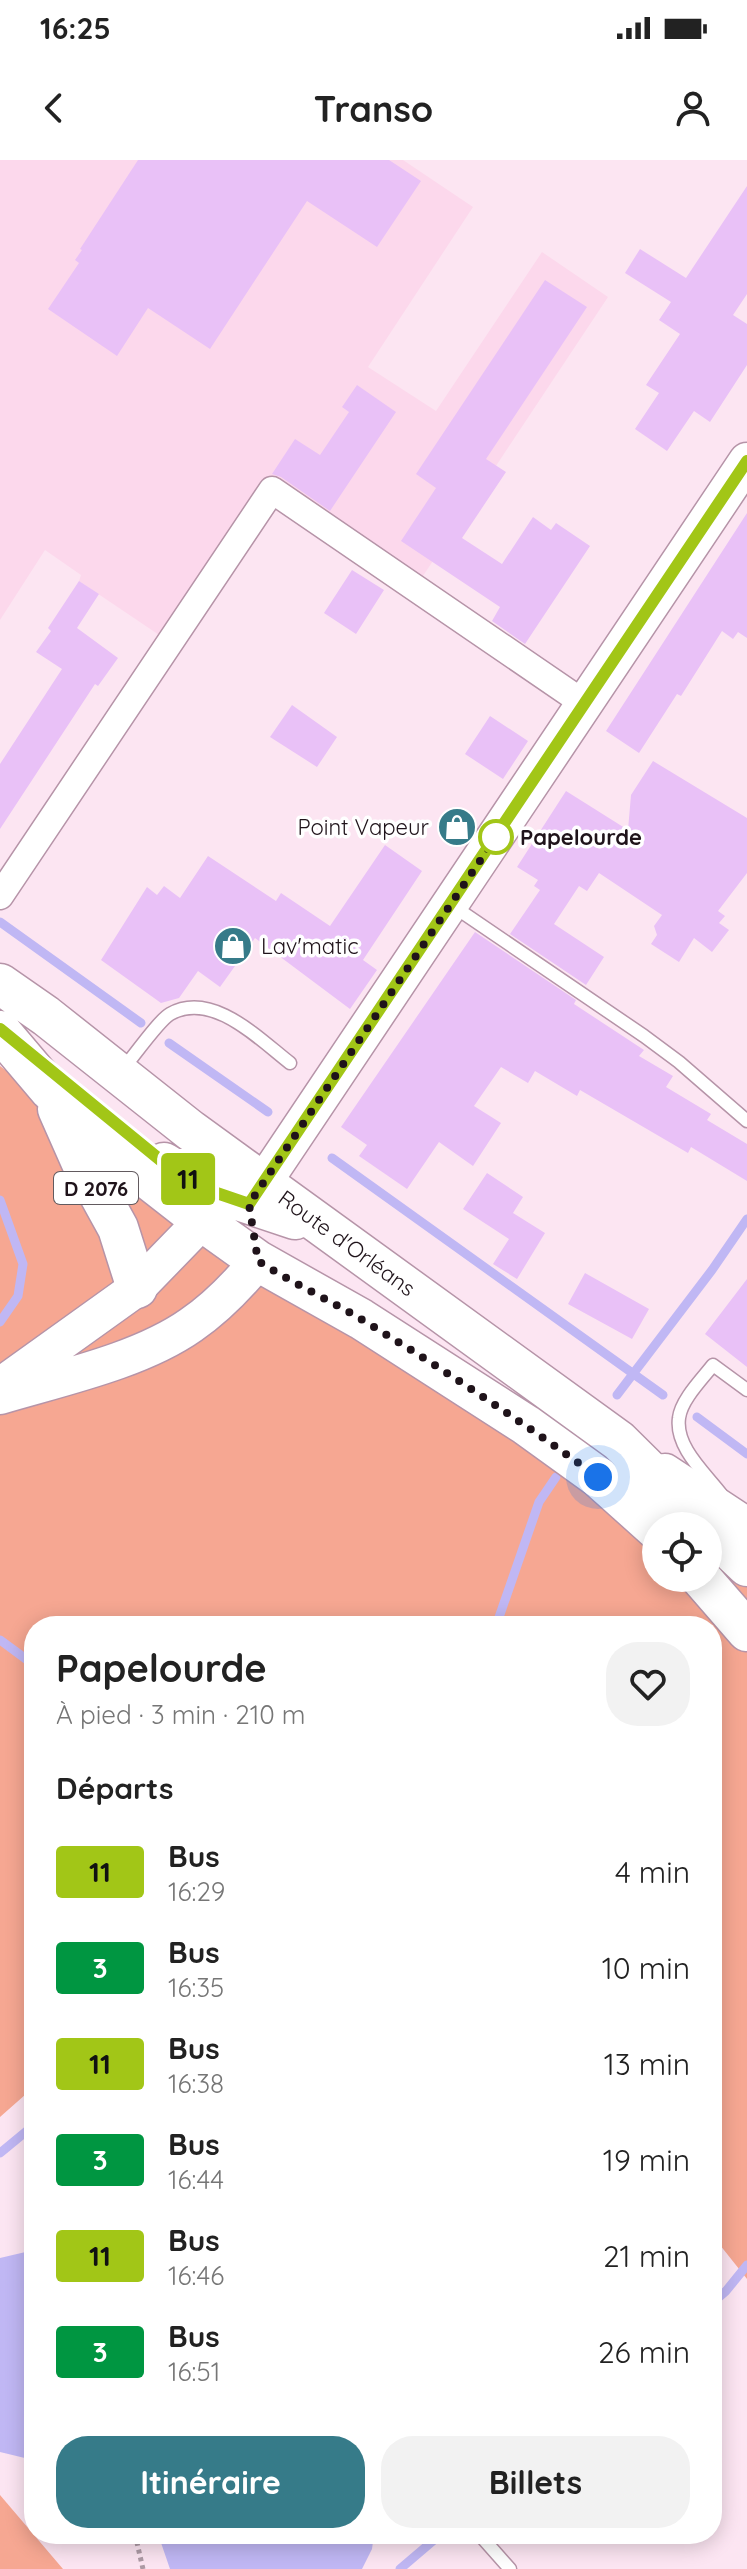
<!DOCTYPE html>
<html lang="fr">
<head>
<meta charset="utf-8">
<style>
  :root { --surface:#fff; --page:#f2f2f2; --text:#222; --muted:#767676; --accent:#367b89 }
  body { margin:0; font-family:Quicksand,sans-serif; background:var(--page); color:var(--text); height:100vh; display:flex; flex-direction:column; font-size:30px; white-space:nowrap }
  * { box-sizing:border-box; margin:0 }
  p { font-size:26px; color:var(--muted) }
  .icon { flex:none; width:44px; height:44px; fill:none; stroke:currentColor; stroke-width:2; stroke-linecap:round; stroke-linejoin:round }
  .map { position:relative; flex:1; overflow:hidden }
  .panel { position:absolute; left:24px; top:1456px; width:698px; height:928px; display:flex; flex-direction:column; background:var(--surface); border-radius:32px; box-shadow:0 4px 20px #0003 }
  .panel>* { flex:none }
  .badge { padding:0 16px; border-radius:6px; font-size:28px; line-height:52px }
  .controls { position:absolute; left:642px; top:1352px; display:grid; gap:16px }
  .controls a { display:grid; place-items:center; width:80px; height:80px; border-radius:50%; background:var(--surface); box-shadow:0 4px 20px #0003; font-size:40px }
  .you { position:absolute; width:40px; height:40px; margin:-20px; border:6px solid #fff; border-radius:50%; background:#1a73e8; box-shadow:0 0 0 12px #1a73e833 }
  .map>.badge { position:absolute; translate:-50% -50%; box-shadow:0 0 0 4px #fff }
  h2 { padding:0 32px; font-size:30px; line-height:72px }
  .round { display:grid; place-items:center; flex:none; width:84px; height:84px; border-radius:32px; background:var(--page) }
  .summary { display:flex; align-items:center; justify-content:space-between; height:136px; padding:0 32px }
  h1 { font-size:38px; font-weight:700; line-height:60px }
  .cta { display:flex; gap:16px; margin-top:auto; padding:16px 32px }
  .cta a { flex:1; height:92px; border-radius:32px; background:var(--accent); color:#fff; font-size:32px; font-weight:700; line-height:92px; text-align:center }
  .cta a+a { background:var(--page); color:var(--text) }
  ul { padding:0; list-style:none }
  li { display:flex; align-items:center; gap:24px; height:96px; padding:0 32px }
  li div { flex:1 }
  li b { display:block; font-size:30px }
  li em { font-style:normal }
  li .badge { min-width:88px; font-weight:700; text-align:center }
  .status { display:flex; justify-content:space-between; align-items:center; height:56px; padding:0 40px; background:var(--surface); direction:ltr }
  .status svg { height:22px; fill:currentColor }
  header { display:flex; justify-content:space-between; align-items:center; height:104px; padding:0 32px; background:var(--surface); font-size:36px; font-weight:700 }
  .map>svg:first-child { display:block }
</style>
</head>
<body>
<div class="status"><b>16:25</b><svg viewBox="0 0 49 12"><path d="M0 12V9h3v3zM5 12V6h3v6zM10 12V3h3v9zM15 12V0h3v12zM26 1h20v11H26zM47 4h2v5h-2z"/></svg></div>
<header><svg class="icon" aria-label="back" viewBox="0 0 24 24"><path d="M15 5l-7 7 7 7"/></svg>Transo<svg class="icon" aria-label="person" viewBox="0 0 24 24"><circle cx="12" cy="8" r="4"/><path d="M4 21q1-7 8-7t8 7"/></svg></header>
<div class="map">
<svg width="747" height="2409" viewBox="0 0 747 2409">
  <rect width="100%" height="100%" fill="#fce5f2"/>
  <path fill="#fcd8ec" d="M0,0H403L473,47L368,207L436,251L542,92L608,137L415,428L278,334L174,485L79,421L81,415L45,390L0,460Z"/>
  <path fill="#f6a792" d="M0,906L258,1101L656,1366V1418H708V1390L747,1416V2119L712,2075V1466H34V1927L0,1957Z
    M0,2335L63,2409H0Z"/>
  <path fill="#c0b7f4" d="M34,2090V2300H33L0,2292V2098Z
    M158,2374H374L372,2389L362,2409H170Z"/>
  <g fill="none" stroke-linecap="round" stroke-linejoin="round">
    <path stroke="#c0b7f4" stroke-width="9" d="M0,762L141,863
      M169,883L268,952
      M332,998L663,1235
      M0,1040L23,1104L18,1136L0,1162
      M617,1235L712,1110L747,1059
      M697,1257L747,1294
      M496,1466L539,1342L556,1317
      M0,1480L34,1505
      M0,1993L34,1965
      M712,2143L726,2131L747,2105
      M400,2409L441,2374"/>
  </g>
  <path fill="#e9c1f7" d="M138,0H389L421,21L377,87L307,41L210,189L148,148L117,196L48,149L79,103L75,100L82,90L80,89Z
    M747,26V134L733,155L747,164V205L710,262L694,251L667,291L635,269L659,233L646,225L680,174L659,160L671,142L625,113L640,89L686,118Z
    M545,120L587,147L486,299L506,312L462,378L502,404L533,357L551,370L556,363L590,386L525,484L492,461L500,447L401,381L436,328L416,314Z
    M357,225L396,252L330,351L281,317L272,314L295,279L320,295L349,252L342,247Z
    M747,353V478L738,472L733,479L722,471L681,536L677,534L639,593L606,571Z
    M352,410L384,430L356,474L324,453Z
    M79,421L99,434L77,468L118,498L98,526L95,524L0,669V604L62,509L36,492L51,471L48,468Z
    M292,545L337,577L317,607L270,577Z
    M490,556L528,581L503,619L465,594Z
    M653,601L747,658V713L718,751L725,756L719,763L729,770L712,792L694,778L679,802L651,784L657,775L654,766L662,755L599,713L587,731L579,726L554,764L604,797L586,825L510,774L540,730L534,726L538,720L517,707L566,631L628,670L631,635Z
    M385,685L422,711L363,800L377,810L350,849L255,778L220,827L198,811L179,838L161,843L101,800L147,727L157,735L164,726L180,738L208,696L276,741L281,733L330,766Z
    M475,772L576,840L574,844L644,890L639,896L673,916L666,927L711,954L707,960L747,984V1021L691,987L688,993L580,930L577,936L535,911L528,923L501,907L474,946L501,963L473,1006L439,982L407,1029L359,996L367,985L341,967Z
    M487,1013L523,1037L513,1053L545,1073L517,1119L493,1104L509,1079L463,1049Z
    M585,1113L649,1149L632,1179L568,1144Z
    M747,1119V1207L705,1174Z"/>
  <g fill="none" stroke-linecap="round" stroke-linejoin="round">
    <g stroke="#b694a8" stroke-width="15">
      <path id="lane" d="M453,746L644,876L679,902L747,961
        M121,911C132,899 158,861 170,854C212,830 259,879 290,903
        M721,1334C705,1313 675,1287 679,1258C681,1240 702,1219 713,1205L747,1230
        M479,2374L510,2409"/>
    </g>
    <g stroke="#b694a8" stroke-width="29">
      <path id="street" d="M0,736L272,330L585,544"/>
    </g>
    <g stroke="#b694a8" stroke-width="39">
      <path id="secondary" d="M249,1044L747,301
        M3,1224L137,1128L202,1061
        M0,1236C60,1218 140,1201 191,1165C216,1148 239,1124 258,1101
        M665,1312L747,1366"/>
    </g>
    <g stroke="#b694a8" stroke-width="43">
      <path id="primary" d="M0,824L46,856L190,970L619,1281L705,1366
        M0,871L50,930L115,993L202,1061L258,1101L361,1159L526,1265L598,1317L656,1369
        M58,949L81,1001L118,1068L137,1128
        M164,1003L208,1030L295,1059
        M708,1369L747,1406
        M701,1418L747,1471"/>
    </g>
    <path stroke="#ad9aa5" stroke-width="5" stroke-dasharray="4 4" stroke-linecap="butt" d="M135,2374L143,2409"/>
    <use href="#lane" stroke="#fff" stroke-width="12"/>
    <use href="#street" stroke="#fff" stroke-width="26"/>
    <use href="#secondary" stroke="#fff" stroke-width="36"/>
    <use href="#primary" stroke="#fff" stroke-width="40"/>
  </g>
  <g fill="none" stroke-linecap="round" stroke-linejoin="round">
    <g stroke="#fff" stroke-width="18">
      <path id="line" d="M0,869L175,1012L208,1030L249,1044L747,301"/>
    </g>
    <use href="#line" stroke="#a2c617" stroke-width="12"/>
    <path stroke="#1f131a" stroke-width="8" stroke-dasharray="0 14.4" d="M496,677L249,1044L258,1101C292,1123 330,1140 364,1161C445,1210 522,1262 598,1317"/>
  </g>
  <defs>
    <g id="shop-disc" transform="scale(2)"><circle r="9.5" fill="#367b89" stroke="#fff"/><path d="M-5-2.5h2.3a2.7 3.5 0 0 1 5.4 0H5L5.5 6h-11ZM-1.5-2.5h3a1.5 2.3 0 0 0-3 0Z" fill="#fff"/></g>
  </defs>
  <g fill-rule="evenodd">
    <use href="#shop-disc" x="457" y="667"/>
    <use href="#shop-disc" x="233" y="786"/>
  </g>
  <circle fill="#fff" stroke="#a2c617" stroke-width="4" cx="496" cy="677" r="16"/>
  <g text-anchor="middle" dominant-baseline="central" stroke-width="7" stroke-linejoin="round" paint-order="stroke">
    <rect fill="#fff" stroke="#625a5f" stroke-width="2" x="54" y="1012" width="84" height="32" rx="6"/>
    <g font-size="20" font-weight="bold" fill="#1f131a">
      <text x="96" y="1028">D 2076</text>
    </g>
    <g font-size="22" fill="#1f131a" stroke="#fff" text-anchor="end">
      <text x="429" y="667">Point Vapeur</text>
      <text x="261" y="786" text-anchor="start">Lav'matic</text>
    </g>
    <g font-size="22" font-weight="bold" fill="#1f131a" stroke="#fff" text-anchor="start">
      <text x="520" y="677">Papelourde</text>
    </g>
    <g font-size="22" fill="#1f131a" stroke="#fff">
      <text transform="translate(347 1083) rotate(36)">Route d'Orléans</text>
    </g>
  </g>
</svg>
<div class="controls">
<a><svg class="icon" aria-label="locate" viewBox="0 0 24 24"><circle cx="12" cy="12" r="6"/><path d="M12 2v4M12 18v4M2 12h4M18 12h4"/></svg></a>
</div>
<div class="you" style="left:598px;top:1317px"></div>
<b class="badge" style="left:188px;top:1019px;background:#a2c617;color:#111">11</b>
<section class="panel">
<div class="summary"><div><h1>Papelourde</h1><p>À pied · 3 min · 210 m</p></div><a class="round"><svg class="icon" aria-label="heart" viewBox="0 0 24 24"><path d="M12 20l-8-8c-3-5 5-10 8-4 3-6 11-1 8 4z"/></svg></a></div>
<h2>Départs</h2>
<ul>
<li><span class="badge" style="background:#a2c617;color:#111">11</span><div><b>Bus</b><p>16:29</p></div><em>4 min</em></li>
<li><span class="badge" style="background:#009641;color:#fff">3</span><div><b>Bus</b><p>16:35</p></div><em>10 min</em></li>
<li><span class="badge" style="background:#a2c617;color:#111">11</span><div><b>Bus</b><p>16:38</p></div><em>13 min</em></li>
<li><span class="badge" style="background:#009641;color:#fff">3</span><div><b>Bus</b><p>16:44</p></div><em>19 min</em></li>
<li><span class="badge" style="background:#a2c617;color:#111">11</span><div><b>Bus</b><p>16:46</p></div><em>21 min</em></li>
<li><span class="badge" style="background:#009641;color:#fff">3</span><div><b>Bus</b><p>16:51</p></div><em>26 min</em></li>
</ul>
<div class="cta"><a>Itinéraire</a><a>Billets</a></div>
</section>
</div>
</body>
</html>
